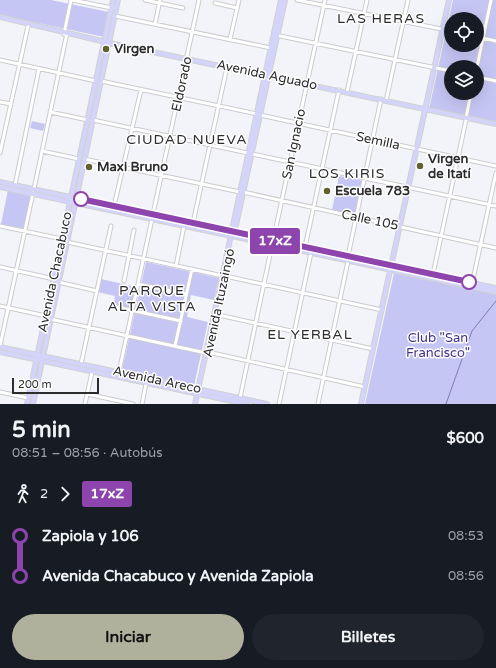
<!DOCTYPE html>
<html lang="es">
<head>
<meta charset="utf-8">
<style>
  :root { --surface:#171b24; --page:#20242c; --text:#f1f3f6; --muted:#9ea1a6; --accent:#afb19c }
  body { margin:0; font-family:"Varela Round",sans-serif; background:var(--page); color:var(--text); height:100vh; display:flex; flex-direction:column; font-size:15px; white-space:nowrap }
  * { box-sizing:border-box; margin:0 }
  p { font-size:13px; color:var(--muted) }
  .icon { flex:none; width:22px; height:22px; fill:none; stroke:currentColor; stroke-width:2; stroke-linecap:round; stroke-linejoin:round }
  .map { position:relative; height:404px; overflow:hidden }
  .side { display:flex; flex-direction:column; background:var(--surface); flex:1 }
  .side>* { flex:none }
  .badge { padding:0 8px; border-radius:3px; font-size:14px; line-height:26px }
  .controls { position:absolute; left:444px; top:12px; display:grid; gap:8px }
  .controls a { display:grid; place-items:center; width:40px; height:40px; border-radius:50%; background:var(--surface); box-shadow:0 4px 16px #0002; font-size:20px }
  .scale { position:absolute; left:12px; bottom:10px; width:87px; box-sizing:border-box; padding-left:4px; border:2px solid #2c2c2e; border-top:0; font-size:11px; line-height:14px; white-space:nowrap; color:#2c2c2e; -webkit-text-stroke:3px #fff; paint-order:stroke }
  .map>.badge { position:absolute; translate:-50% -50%; box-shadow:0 0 0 2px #fff }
  .legs { display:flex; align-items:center; gap:6px; height:44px; padding:0 12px; font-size:13px }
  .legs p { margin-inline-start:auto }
  .overview { display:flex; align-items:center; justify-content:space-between; height:68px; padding:0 12px }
  h1 { font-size:22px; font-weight:700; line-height:30px }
  .primary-button { display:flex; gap:8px; margin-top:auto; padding:8px 12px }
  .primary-button a { flex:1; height:46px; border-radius:24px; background:var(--accent); color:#111; font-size:16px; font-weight:700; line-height:46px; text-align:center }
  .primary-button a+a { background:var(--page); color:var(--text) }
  ul { padding:0 12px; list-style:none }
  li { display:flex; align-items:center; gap:14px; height:40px; font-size:15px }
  li i { display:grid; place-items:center; width:6px; height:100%; margin:0 5px; background:currentColor }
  li i::after { content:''; width:10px; height:10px; margin:-5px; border:3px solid; border-radius:50%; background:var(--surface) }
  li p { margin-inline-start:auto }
  li:first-child i { background:linear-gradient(#0000 50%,currentColor 0) }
  li:last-child i { background:linear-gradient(currentColor 50%,#0000 0) }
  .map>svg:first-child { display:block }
</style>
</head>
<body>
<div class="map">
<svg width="496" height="404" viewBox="0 0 496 404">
  <rect width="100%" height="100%" fill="#f3f4f9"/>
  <path fill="#c6c6f5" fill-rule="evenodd" d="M0,0H51L109,12L104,37L0,15Z
    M453,0H496V124L429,109ZM451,19H477V45H451ZM451,67H477V93H451Z
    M32,121L45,124L43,131L30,128Z
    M339,176L363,180L355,214L332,210Z
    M8,190L31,195L24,229L1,224Z
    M82,201L227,232V234L81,202Z
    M146,262L219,278L214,300L191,295L187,317L208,322L194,386L122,370Z
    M394,273L496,294V404H365Z
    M101,279L136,287L131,309L114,305L115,296L98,292Z
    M37,366H39L31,404H29Z"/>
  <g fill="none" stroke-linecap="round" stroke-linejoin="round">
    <path stroke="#7f7cb2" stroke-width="1" d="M446,404L472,331L496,301"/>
    <g stroke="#cbcbd0" stroke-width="5">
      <path id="minor" d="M72,0L112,8
        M145,0L183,8
        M297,0L451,31
        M215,3L237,8
        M115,16L271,48
        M155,24L160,0
        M64,34L71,0
        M275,35L451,71
        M477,37L496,41
        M230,39L239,0
        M0,60L96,81
        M477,67L491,0
        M477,77L496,81
        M101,81L257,114
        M347,92L367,0
        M386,101L408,0
        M0,102L11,104
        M50,112L88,120
        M260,115L496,166
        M466,118L471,93
        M93,120L496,206
        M42,151L79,159
        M0,153L28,26
        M84,159L240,192
        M15,185L39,69
        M34,189L67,33
        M243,192L496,248
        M114,206L141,90
        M153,214L199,0
        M193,223L227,67
        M0,226L62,239
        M273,241L325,0
        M67,242L223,276
        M305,247L339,90
        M348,256L381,99
        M176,266L184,226
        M0,267L54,279
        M433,274L466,120
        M225,276L382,310
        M124,281L134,230
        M58,282L97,291
        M138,284L186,294
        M472,284L496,173
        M0,306L46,316
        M116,307L181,321
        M214,314L373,349
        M50,319L206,353
        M0,346L33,193
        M175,346L192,269
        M208,352L365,387
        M81,364L111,226
        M119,372L152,219
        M0,392L28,398
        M87,394L133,404
        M240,398L272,245
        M85,404L92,372
        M142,404L146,384
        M279,404L311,253
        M318,404L348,261"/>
    </g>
    <g stroke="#d1d1d1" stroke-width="6">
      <path id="major" d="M0,17L110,43L496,124
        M0,182L496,288
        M0,187L496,292
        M236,225L285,0
        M0,347L267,404
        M0,352L246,404
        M27,404L113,0
        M33,404L118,0
        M195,404L281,0
        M361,404L449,0"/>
    </g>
    <use href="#minor" stroke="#fff" stroke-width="3"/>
    <use href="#major" stroke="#d4d3fa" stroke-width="4"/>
  </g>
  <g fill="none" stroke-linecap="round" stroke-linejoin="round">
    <g stroke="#fff" stroke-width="9">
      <path id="line-1" d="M81,199L469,282"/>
    </g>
    <use href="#line-1" stroke="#8e44ad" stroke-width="6"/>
  </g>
  <g fill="#5f612e" stroke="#fff" stroke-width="1.5">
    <circle cx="106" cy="49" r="4"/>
    <circle cx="420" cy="166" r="4"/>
    <circle cx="89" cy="167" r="4"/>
    <circle cx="327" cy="191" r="4"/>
  </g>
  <g fill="#fff" stroke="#8e44ad" stroke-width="2">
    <circle cx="81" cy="199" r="7"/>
    <circle cx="469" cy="282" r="7"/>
  </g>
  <g text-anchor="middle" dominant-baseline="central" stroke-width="3" stroke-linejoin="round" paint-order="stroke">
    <g font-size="13" font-weight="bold" fill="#2c2c2e" stroke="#fff" text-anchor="start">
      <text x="114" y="49">Virgen</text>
      <text x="428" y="159">Virgen<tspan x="428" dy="15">de Itatí</tspan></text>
      <text x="97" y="167">Maxi Bruno</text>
      <text x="335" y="191">Escuela 783</text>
    </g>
    <g font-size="13" fill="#2c2c2e" stroke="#fff">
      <text transform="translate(267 75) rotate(12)">Avenida Aguado</text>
      <text transform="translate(182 84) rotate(-78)">Eldorado</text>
      <text transform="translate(378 141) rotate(12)">Semilla</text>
      <text transform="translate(294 144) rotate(-78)">San Ignacio</text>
      <text transform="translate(370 220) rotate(12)">Calle 105</text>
      <text transform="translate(55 272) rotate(-78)">Avenida Chacabuco</text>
      <text transform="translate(219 303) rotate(-78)">Avenida Ituzaingó</text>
      <text transform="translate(157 380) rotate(12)">Avenida Areco</text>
    </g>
    <g font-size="13" fill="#403389" stroke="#fff">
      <text x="438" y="338">Club "San<tspan x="438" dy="15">Francisco"</tspan></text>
    </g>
    <g font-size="14" letter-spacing="1" fill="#2c2c2e" stroke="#fff">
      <text x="381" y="18">LAS HERAS</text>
      <text x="187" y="139">CIUDAD NUEVA</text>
      <text x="347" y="173">LOS KIRIS</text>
      <text x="152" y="290">PARQUE<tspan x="152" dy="16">ALTA VISTA</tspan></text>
      <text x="310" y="334">EL YERBAL</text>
    </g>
  </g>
</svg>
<div class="controls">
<a><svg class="icon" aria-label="locate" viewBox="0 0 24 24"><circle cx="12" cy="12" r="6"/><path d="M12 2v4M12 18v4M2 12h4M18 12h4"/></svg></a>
<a><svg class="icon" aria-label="layers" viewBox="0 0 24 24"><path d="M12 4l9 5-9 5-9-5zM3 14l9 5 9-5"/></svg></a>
</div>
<div class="scale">200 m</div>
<b class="badge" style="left:275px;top:241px;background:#8e44ad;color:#fff">17xZ</b>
</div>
<section class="side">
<div class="overview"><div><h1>5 min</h1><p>08:51 – 08:56 · Autobús</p></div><b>$600</b></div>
<div class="legs"><svg class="icon" aria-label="walk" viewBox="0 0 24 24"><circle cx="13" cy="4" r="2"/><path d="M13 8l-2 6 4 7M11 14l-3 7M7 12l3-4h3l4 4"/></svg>2<svg class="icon" aria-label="forward" viewBox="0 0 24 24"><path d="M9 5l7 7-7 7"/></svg><b class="badge" style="background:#8e44ad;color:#fff">17xZ</b></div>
<ul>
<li><i style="color:#8e44ad"></i><b>Zapiola y 106</b><p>08:53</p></li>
<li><i style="color:#8e44ad"></i><b>Avenida Chacabuco y Avenida Zapiola</b><p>08:56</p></li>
</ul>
<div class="primary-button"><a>Iniciar</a><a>Billetes</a></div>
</section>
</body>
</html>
